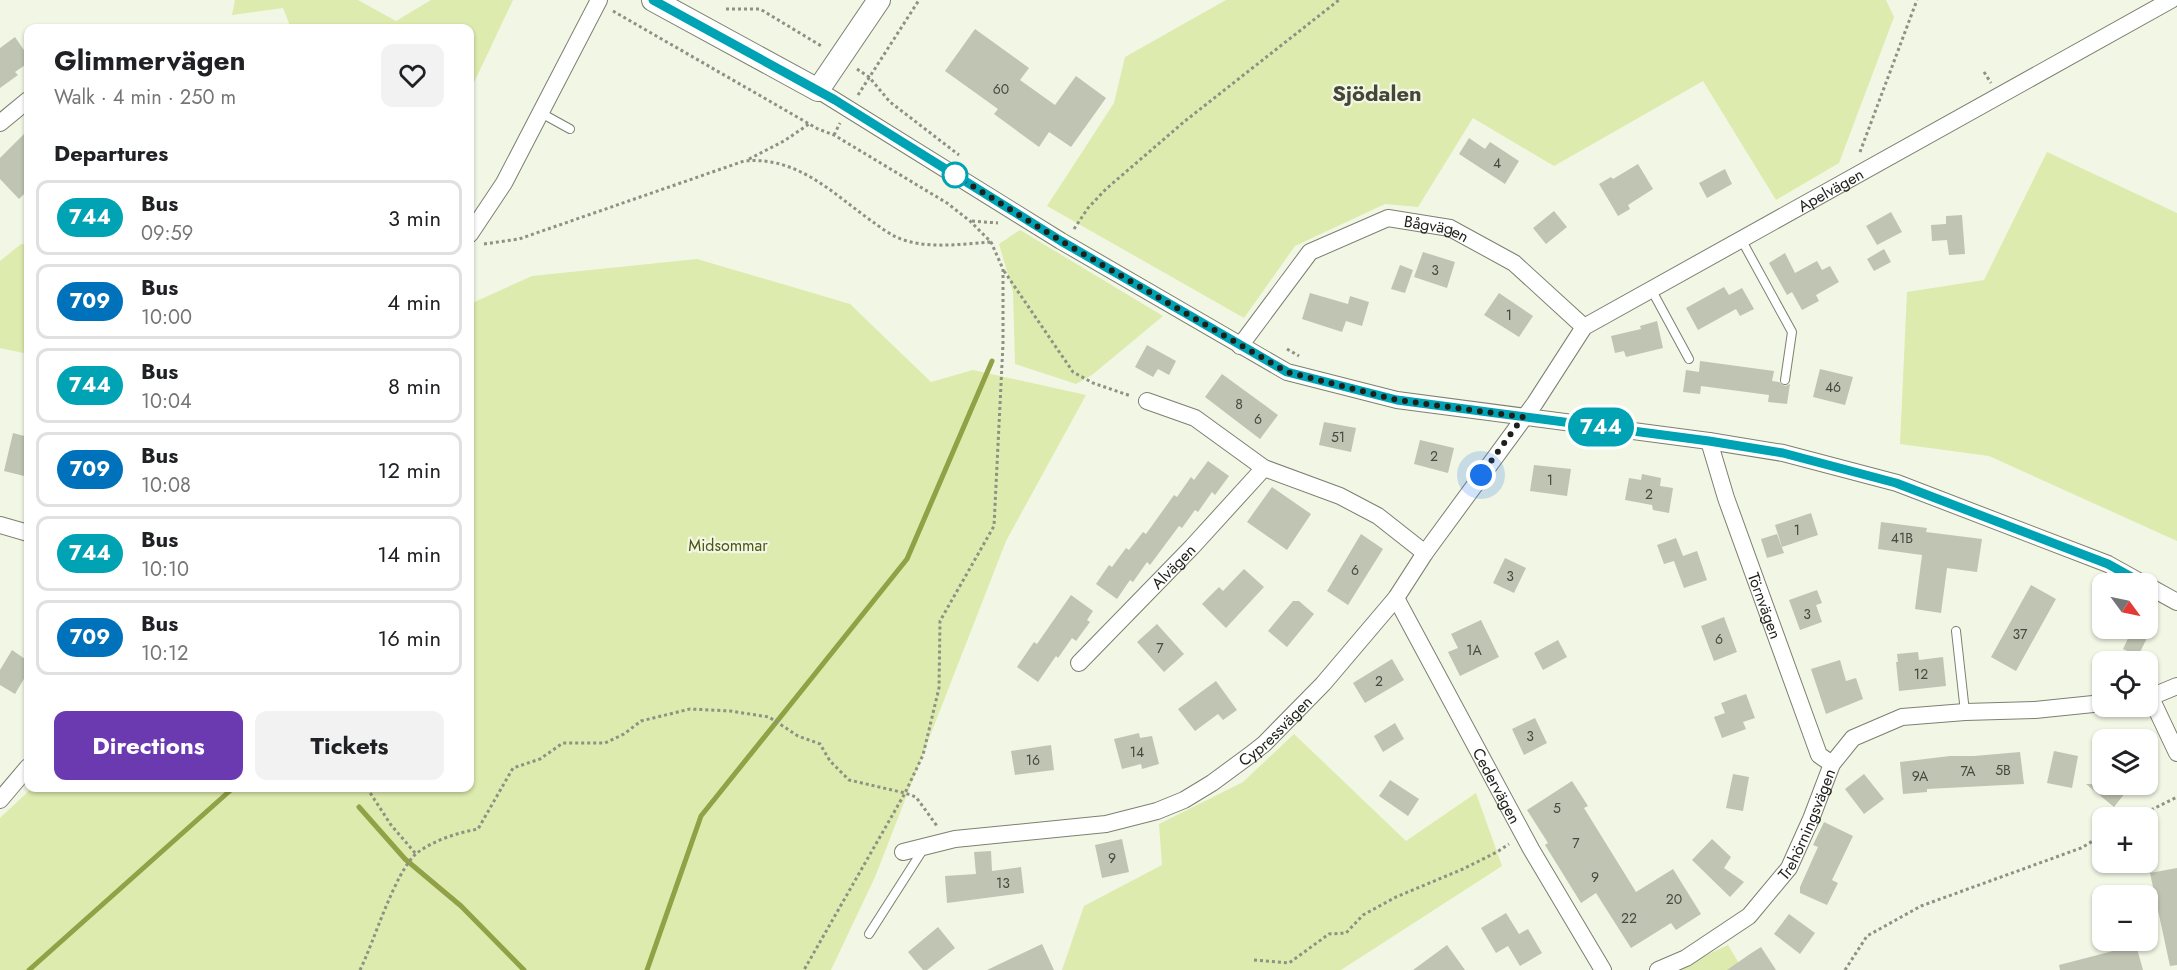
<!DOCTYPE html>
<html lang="en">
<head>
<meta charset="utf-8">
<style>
  :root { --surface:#fff; --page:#f2f2f2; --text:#202124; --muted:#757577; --line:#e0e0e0; --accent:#6b3ab1 }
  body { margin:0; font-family:Jost,sans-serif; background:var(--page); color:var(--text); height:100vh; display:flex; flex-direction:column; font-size:22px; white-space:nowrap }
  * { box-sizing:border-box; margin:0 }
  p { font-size:20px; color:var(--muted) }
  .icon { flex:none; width:33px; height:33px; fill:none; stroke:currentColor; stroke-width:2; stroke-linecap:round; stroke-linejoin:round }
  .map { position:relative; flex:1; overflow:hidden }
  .side { position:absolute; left:24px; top:24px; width:450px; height:768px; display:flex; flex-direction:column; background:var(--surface); border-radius:12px; box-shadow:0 2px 4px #0004 }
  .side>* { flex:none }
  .badge { padding:0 12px; border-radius:20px; font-size:21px; line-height:39px }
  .needle { width:39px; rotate:123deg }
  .tools { position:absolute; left:2092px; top:573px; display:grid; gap:12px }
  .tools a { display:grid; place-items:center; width:66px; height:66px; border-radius:12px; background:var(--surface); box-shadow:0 2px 4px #0004; font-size:30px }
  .you { position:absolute; width:30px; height:30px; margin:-15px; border:4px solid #fff; border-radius:50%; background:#1a73e8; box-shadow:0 0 0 9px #1a73e833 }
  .map>.badge { position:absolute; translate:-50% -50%; box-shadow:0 0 0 3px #fff }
  h2 { padding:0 30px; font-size:22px; line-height:54px }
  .round { display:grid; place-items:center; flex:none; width:63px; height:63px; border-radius:12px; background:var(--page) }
  .summary { display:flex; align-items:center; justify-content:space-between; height:102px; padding:0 30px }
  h1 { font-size:28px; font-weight:700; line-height:45px }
  .primary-button { display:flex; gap:12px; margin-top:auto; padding:12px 30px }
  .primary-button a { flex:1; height:69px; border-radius:12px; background:var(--accent); color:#fff; font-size:24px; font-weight:700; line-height:69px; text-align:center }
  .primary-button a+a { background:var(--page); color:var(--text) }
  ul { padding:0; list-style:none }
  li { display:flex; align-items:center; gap:18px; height:75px; margin:0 12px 9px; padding:0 18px; border:3px solid var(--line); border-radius:12px }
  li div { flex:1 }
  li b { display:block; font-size:22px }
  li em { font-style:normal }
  li .badge { min-width:66px; font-weight:700; text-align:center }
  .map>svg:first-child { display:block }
</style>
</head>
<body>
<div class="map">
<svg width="2177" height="970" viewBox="0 0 2177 970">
  <rect width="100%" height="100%" fill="#f2f6e4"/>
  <path fill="#ddebae" d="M235,0H358L396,21L431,0H513L470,91V28H291L283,8L232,15Z
    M1226,0H1886L1894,17L1839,163L1776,200L1703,81L1554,166L1473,118L1418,207L1385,204L1295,246L1244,318L1047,206L1114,103L1125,57Z
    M2047,152L2177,213V541L1989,456L1900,444L1907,292L1984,280Z
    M1020,230L1163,316L1092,375L1076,384L1015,364L1013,292L999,244Z
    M21,244L28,245V354L0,348V261Z
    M697,259L850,304L931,382L973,370L1086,395L1006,541L875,877L831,970H0V818L32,788H470V304L532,276Z
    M1294,734L1406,841L1476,793L1502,866L1341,970H1062L1084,906L1162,865L1159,824L1243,782Z
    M1728,945L1743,970H1675Z"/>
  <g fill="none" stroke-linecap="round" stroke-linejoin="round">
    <path stroke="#91a146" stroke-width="5" d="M359,807L405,859L461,906L524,970
      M29,970L233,788
      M647,970L701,816L907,559L992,361"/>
  </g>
  <path fill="#c0c4b2" d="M975,29L1029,68L1020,80L1055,105L1076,76L1106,98L1071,147L1049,132L1039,147L994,114L998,109L945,71Z
    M15,37L28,56V63L15,72L18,75L0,88V48Z
    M28,130V190L19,199L0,179V158Z
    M1469,138L1485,149L1490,142L1519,161L1505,184L1459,154Z
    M1638,164L1653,189L1628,205L1630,209L1618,216L1599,184L1611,177L1613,179Z
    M1725,169L1732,184L1707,198L1699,183Z
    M1554,211L1567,227L1546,244L1533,228Z
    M1891,212L1902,232L1877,245L1866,226Z
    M1962,215L1965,254L1949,255L1947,240L1932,241L1931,225L1946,224V216Z
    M1884,249L1891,262L1874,271L1867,259Z
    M1423,252L1455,262L1447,288L1414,277Z
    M1785,253L1795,273L1817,261L1822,270L1830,266L1839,282L1816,295L1819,301L1802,310L1792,292L1787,295L1769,263Z
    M1400,265L1413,270L1405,293L1391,289Z
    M1724,287L1729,295L1742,288L1754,309L1740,316L1736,309L1698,330L1686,308Z
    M1310,293L1348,304L1350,296L1369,302L1362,326L1346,321L1342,332L1302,319Z
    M1499,293L1533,316L1519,337L1484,315Z
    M1657,321L1663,348L1626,357L1624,351L1615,353L1611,336L1641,329L1640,326Z
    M1147,345L1176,361L1169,375L1158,369L1153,377L1135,367Z
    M1700,361L1774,371L1772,381L1779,382L1785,386L1790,384L1787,404L1768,402L1769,395L1701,386L1700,394L1683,392L1686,370L1699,372Z
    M1820,369L1853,377L1845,405L1813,397Z
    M1222,374L1278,415L1260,439L1205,397Z
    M1324,422L1356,428L1351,452L1319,445Z
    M13,433L28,437V477L4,471Z
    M1420,440L1454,448L1448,473L1414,464Z
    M1208,461L1229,476L1215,495L1212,492L1198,512L1195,510L1182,528L1179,526L1150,565L1147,562L1133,582L1130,580L1117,599L1096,584L1109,565L1112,567L1126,548L1129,550L1143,532L1146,534L1174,495L1177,497L1191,477L1194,480Z
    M1534,465L1571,469L1567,496L1530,491Z
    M1642,474L1661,478L1660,486L1673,488L1669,513L1653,510L1652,505L1625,500L1629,478L1641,480Z
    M1272,487L1311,514L1287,550L1247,522Z
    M1811,513L1818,535L1782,547L1775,525Z
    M1881,522L1927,528L1926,532L1982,539L1977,572L1947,568L1941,613L1915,609L1922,555L1878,549Z
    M1361,534L1383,549L1348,605L1327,591Z
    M1777,534L1784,553L1767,558L1761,539Z
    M1676,538L1683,556L1697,551L1707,580L1684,588L1674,561L1664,564L1657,545Z
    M1505,558L1526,568L1514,593L1493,583Z
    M1244,569L1264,587L1226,628L1202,604L1219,587L1223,591Z
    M2031,585L2056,599L2016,671L1991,657Z
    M1817,590L1822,603L1816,605L1822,622L1800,630L1789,600Z
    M1071,595L1093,611L1087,620L1090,622L1076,641L1072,638L1058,658L1056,656L1038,682L1017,667L1034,642L1037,644Z
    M1293,601H1299L1314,614L1287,647L1268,631Z
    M1724,617L1737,652L1714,661L1701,626Z
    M1481,620L1499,657L1460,676L1448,652L1458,648L1451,634Z
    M1157,624L1184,654L1164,672L1137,642Z
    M2133,628H2152L2138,656L2123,649Z
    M1558,640L1567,657L1543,670L1534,653Z
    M12,650L28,661V672L15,694L0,685V670Z
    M1918,652L1919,660L1943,657L1946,686L1899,691L1896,662H1898L1897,654Z
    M1392,659L1404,680L1365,703L1353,683Z
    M1840,660L1846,681L1856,678L1863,699L1826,714L1811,669Z
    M1216,681L1237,710L1223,720L1218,714L1195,731L1178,709Z
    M1746,694L1755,718L1743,722L1746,729L1722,738L1714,717L1725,713L1721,703Z
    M1535,718L1547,743L1524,755L1512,729Z
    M1395,723L1404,739L1383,752L1374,736Z
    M1139,733L1140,738L1152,736L1159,764L1142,769L1141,764L1122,769L1114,739Z
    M1051,745L1054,770L1015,775L1011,751Z
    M2054,751L2078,756L2072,788L2047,783Z
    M2020,752L2024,784L1927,789V792L1903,794L1900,762L1950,756H1974Z
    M1733,774L1749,777L1743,811L1726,808Z
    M1864,774L1884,799L1864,814L1845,789Z
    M1390,780L1419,799L1408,816L1379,796Z
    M1572,781L1588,806L1584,808L1636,892L1673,869L1701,914L1676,930L1671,923L1631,948L1596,893L1581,903L1545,845L1548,843L1527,810Z
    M2086,784H2132L2114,807Z
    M1824,822L1853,836L1832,880L1838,883L1827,905L1800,893V887L1818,847L1813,845Z
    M1122,839L1129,872L1102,878L1095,845Z
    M1712,839L1731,857L1724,868L1744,882L1730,897L1692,860Z
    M991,851L992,871L1021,867L1024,893L947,903L945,876L976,874L974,852Z
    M2177,868V965L2170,966L2150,873Z
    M1506,913L1519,934L1528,929L1542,953L1520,966L1508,946L1496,953L1481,928Z
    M1789,914L1815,933L1800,954L1774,934Z
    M938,927L955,948L927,970H923L908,952Z
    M1042,944L1054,970H987Z
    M1447,945L1465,970H1413Z
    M2136,945L2143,970H2060L2059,965Z
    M1761,947L1776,970H1727L1750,954Z"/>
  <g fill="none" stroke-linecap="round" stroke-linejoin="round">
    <g stroke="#7c8070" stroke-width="10">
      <path id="service" d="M541,113L570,129
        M1741,239L1792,332L1785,380
        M1651,289L1689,359
        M1956,631L1965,712
        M869,934L924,848"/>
    </g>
    <g stroke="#7c8070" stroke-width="18">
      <g id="minor">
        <path d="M818,90L1061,241L1287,372L1397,400L1709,441L1783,453L1897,483L2108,564L2144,584"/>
        <path d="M0,123L28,100"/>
        <path d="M470,234L504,183L599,0"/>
        <path id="s1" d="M1240,346L1310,252L1388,218L1450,228L1514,263L1584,327"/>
        <path d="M1147,401L1195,418L1264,468L1340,496L1378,516L1425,553"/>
        <path id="s2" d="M1709,441L1726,498L1819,755L1832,764"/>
        <path d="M0,525L28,533"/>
        <path d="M2148,586L2177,602"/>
        <path id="s3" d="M1396,598L1531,849L1603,970"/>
        <path id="s4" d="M1079,663L1192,547L1264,468"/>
        <path d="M2148,698L2177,686"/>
        <path d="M2151,698L2177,753"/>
        <path d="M0,800L28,767"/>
        <path id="s5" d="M903,852L955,839L1106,824L1157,811L1184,800L1212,783L1250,755L1264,744L1323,684L1396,598L1425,553L1535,403L1584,327L2171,0"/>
        <path id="s6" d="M1658,970L1686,958L1749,916L1789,868L1811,819L1832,764L1853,738L1902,717L1965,712L2035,710L2103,703"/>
      </g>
    </g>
    <g stroke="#7c8070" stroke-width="24">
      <path id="secondary" d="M653,0L818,90L879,0"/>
    </g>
    <path stroke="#8e9184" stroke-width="3" stroke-dasharray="3 3" stroke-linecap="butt" d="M726,9H760L823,47
      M613,11L818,129L834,135L947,203L970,221L991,242L1003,269V344L994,526L940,621L939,688L923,755L905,793L804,970
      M857,69L869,77L890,102L959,155
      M1984,72L1991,83
      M858,95L919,0
      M834,135L840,123
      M1860,152L1917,0
      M749,159L784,141L809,124
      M972,221L998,223
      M1074,229L1088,208L1106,189L1185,121L1339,0
      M484,244L519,239L744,161C798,156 832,193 873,222C880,227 888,233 896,237C925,250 960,244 991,242
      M1004,271L1073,372L1093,383L1131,396
      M1287,349L1299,356
      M367,788L391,825L416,854
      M2135,818L2177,797
      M1254,960L1289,963L1329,934L1346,933L1363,915L1396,897L1463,869L1497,852L1509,844
      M360,970C374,942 395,871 417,853C434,840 457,833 478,829L513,768L540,759L563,743H605L624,734L641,721L690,709L730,711L769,717L798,736L820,744L830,761L849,780L905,793L916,797L937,826
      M1845,970L1867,936L1921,906L2081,848L2103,835"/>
    <use href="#service" stroke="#fff" stroke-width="8"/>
    <use href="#minor" stroke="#fff" stroke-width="16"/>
    <use href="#secondary" stroke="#fff" stroke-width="22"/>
  </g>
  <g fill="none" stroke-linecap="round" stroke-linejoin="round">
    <g stroke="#fff" stroke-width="14">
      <path id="line" d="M653,0L835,100L1061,241L1287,372L1397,400L1709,441L1783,453L1896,483L2108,564L2144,584"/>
    </g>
    <use href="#line" stroke="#00a3b4" stroke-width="9"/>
    <path stroke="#1f201a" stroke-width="6" stroke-dasharray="0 10.8" d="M955,175L1061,241L1287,372L1397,400L1523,417L1481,475"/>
  </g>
  <circle fill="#fff" stroke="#00a3b4" stroke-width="3" cx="955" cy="175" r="12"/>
  <g text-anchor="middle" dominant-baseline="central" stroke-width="4.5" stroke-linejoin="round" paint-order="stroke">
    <g font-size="14" fill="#474940">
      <text x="1001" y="89">60</text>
      <text x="1497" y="163">4</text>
      <text x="1435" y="270">3</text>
      <text x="1509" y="315">1</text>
      <text x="1833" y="387">46</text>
      <text x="1239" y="404">8</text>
      <text x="1258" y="419">6</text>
      <text x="1338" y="437">51</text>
      <text x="1434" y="456">2</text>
      <text x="1550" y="480">1</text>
      <text x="1649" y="494">2</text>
      <text x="1797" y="530">1</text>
      <text x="1902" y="538">41B</text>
      <text x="1355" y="570">6</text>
      <text x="1510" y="576">3</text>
      <text x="1807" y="614">3</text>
      <text x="2020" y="634">37</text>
      <text x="1719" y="639">6</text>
      <text x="1160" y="648">7</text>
      <text x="1474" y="650">1A</text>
      <text x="1921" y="674">12</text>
      <text x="1379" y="681">2</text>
      <text x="1530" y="736">3</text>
      <text x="1137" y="752">14</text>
      <text x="1033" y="760">16</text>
      <text x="2003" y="770">5B</text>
      <text x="1968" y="771">7A</text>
      <text x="1920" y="776">9A</text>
      <text x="1557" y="808">5</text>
      <text x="1576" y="843">7</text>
      <text x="1112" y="858">9</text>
      <text x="1595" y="877">9</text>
      <text x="1003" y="883">13</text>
      <text x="1674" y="899">20</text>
      <text x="1629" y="918">22</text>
    </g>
    <g font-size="16" fill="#1f201a" stroke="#f2f6e4">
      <text stroke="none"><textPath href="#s5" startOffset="1194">Apelvägen</textPath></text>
      <text stroke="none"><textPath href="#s1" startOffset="252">Bågvägen</textPath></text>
      <text stroke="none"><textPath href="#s4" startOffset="135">Alvägen</textPath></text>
      <text stroke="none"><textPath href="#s2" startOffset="174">Törnvägen</textPath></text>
      <text stroke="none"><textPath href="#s5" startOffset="402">Cypressvägen</textPath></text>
      <text stroke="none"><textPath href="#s3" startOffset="213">Cedervägen</textPath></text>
      <text stroke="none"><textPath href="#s6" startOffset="216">Trehörningsvägen</textPath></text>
    </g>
    <g font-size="16" fill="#4c5614" stroke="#f2f6e4">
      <text x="728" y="545">Midsommar</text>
    </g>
    <g font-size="22" font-weight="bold" fill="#444738" stroke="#f2f6e4">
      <text x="1377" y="93">Sjödalen</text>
    </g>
  </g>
</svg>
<div class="tools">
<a><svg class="needle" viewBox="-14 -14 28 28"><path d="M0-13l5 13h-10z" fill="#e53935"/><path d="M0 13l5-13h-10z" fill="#757577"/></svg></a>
<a><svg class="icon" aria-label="locate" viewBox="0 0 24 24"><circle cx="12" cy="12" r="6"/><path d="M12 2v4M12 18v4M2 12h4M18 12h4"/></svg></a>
<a><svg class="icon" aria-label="layers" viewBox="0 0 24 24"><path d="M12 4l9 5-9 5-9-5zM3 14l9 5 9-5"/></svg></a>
<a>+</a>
<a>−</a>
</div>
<div class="you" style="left:1481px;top:475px"></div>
<b class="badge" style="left:1601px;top:427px;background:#00a3b4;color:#fff">744</b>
<section class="side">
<div class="summary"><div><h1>Glimmervägen</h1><p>Walk · 4 min · 250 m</p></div><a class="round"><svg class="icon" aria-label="heart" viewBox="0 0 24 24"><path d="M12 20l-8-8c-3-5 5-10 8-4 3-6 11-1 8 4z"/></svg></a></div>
<h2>Departures</h2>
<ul>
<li><span class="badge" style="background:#00a3b4;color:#fff">744</span><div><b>Bus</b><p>09:59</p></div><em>3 min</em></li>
<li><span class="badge" style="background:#0072bc;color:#fff">709</span><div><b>Bus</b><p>10:00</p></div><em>4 min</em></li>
<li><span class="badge" style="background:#00a3b4;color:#fff">744</span><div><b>Bus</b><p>10:04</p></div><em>8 min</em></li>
<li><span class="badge" style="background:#0072bc;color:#fff">709</span><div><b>Bus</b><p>10:08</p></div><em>12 min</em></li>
<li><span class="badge" style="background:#00a3b4;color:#fff">744</span><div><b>Bus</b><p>10:10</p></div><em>14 min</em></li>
<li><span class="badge" style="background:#0072bc;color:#fff">709</span><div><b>Bus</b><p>10:12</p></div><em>16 min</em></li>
</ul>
<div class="primary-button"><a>Directions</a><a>Tickets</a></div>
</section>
</div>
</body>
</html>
